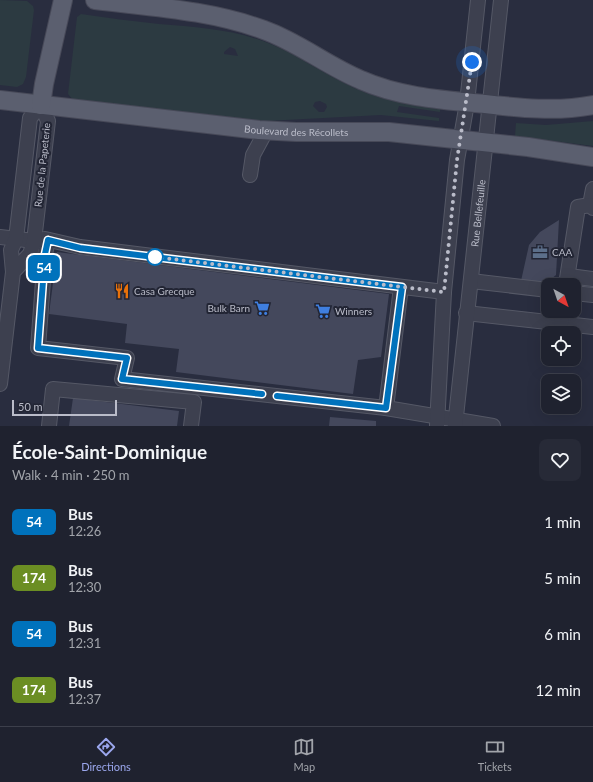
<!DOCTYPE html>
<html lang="en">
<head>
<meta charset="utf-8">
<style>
  :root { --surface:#1f222f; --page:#272a37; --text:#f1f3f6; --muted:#a1a4aa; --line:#3c3f4b; --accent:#9ba7ed }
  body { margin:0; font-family:Lato,sans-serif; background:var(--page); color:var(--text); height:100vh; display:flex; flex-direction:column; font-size:15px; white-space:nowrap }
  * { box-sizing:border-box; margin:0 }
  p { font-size:13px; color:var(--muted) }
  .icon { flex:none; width:22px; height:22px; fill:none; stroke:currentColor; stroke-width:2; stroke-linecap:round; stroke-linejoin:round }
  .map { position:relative; height:426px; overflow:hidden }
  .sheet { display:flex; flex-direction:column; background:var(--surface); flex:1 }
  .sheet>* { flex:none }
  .badge { padding:0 8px; border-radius:6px; font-size:14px; line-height:26px }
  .needle { width:26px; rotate:140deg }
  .controls { position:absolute; left:541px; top:278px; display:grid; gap:8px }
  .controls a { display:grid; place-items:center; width:40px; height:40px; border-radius:8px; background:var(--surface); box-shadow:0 4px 16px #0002,0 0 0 1px var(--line); font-size:20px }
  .scale { position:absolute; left:12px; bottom:10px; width:105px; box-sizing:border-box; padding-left:4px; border:2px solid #babcc9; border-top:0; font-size:11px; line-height:14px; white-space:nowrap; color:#babcc9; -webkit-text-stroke:3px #222534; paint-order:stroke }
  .you { position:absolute; width:20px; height:20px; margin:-10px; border:3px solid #fff; border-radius:50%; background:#1a73e8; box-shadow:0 0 0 6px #1a73e833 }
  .map>.badge { position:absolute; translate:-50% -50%; box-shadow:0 0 0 2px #fff }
  .round { display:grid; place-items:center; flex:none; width:42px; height:42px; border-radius:8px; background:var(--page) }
  .headline { display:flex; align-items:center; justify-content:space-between; height:68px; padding:0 12px }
  h1 { font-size:19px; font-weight:700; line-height:30px }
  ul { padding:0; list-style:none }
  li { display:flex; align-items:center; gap:12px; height:56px; padding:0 12px }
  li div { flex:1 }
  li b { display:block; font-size:15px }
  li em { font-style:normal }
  li .badge { min-width:44px; font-weight:700; text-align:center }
  .menu { display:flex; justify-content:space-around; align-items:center; height:56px; border-top:1px solid var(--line); background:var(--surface); font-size:11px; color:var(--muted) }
  .menu a { display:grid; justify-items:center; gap:2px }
  .menu .selected { color:var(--accent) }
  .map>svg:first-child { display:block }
</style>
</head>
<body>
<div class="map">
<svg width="593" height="426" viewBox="0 0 593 426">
  <rect width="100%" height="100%" fill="#292d3f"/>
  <path fill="#2c3a41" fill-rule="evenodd" d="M0,0L27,1L33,6L34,10L26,77L23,84L17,87L0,85Z
    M81,14C107,18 133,21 159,24C195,27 229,29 263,41C292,51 317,70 344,83C374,99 407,105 440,109V112L399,106L397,112L439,118V121L381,115L266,121L73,100L68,94L77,17ZM230,47L235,49L238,56L224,54V52ZM320,101L326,104L327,107L324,112H319L313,106L315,102Z
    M593,121V146L515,136L516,123L546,125Z"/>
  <path fill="#44485c" d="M559,220L556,275L545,284L521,281L529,245L540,232Z
    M57,252L389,294L381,357L358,360L353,394L176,372L179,349L125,343L127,324L49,314Z
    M73,398L179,411L177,426H69Z
    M330,417L376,421V426H329Z"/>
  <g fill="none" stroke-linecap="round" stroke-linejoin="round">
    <g stroke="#555866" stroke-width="16">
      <g id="minor">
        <path d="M250,175L253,155L266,131"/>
        <path d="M590,205L593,189"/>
        <path d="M0,237L34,241L45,239L80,247L444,292"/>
        <path d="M48,240L45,254L38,348L127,358L122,379L386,408L493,426"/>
        <path d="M569,276L593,279"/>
        <path d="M471,281L548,290"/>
        <path d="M566,285L578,207L590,205L593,208"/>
        <path d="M574,293L593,295"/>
        <path d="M466,313L593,327"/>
        <path d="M561,323L562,311"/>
        <path d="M0,384L13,272L11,250L16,239L30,118L41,105L48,121L34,241L30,254L13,272"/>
        <path d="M386,408L401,287"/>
        <path d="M437,425L444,292L457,160L467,103L478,0"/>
        <path d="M49,426L53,389L194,402L191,426"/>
        <path id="s1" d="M455,426L501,0"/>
      </g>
    </g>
    <g stroke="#474958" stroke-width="20">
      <g id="major">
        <path d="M95,0C152,7 210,10 264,30C298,42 327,66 361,80C399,97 443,100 485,104C520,108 557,112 593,105"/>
        <path id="s2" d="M0,100L259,130L296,132H389L528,147L593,157"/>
        <path d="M41,105L44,84L63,0"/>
      </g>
    </g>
    <use href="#minor" stroke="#3d404f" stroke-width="14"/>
    <use href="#major" stroke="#5b5f6f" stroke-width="18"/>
  </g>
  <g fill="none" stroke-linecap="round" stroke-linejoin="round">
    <g stroke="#fff" stroke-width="9">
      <path id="line" d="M262,394L122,379L127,358L38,348L45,254L48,240L80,248L402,287L386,408L277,396"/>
    </g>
    <use href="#line" stroke="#0072bc" stroke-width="6"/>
    <path stroke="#babcc9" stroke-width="4" stroke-dasharray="0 7.2" d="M155,257L444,292L457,160L472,62"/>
  </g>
  <defs>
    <g id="office-bare" transform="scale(1.2)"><path d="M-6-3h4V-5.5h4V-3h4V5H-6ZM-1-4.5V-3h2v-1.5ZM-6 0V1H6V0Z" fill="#5c6f8a" stroke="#222534" stroke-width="2.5" paint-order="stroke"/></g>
    <g id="restaurant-bare" transform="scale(1.2)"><path d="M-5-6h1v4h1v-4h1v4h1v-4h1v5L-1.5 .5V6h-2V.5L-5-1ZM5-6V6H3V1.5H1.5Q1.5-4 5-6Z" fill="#e8710a" stroke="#222534" stroke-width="2.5" paint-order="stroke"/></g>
    <g id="supermarket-bare" transform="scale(1.2)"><path d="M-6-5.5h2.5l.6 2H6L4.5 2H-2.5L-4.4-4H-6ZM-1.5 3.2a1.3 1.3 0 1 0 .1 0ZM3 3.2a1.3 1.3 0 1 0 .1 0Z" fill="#3f7fe0" stroke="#222534" stroke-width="2.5" paint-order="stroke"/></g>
  </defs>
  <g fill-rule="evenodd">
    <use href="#office-bare" x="540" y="252"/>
    <use href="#restaurant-bare" x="122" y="291"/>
    <use href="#supermarket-bare" x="262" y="308"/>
    <use href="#supermarket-bare" x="323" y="311"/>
  </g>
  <circle fill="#fff" stroke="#0072bc" stroke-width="2" cx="155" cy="257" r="8"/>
  <g text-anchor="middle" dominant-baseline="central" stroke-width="4" stroke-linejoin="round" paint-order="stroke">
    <g font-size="10" fill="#babcc9" stroke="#222534">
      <text stroke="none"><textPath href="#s2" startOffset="298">Boulevard des Récollets</textPath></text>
      <text transform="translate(42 165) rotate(-84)">Rue de la Papeterie</text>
      <text stroke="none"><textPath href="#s1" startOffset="214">Rue Bellefeuille</textPath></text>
    </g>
    <g font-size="10" fill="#babcc9" stroke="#222534" text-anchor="start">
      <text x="552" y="252">CAA</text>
      <text x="134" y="291">Casa Grecque</text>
      <text x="250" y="308" text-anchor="end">Bulk Barn</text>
      <text x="335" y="311">Winners</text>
    </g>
  </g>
</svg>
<div class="controls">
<a><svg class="needle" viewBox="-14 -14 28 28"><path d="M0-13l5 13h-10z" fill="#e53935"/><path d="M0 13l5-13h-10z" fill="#a1a4aa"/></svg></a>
<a><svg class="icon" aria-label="locate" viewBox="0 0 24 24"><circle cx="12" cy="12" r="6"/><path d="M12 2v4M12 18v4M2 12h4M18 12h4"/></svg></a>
<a><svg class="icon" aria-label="layers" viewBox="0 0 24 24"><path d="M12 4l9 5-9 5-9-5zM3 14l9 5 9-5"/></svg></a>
</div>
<div class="scale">50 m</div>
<div class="you" style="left:472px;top:62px"></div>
<b class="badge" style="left:44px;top:268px;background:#0072bc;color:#fff">54</b>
</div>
<section class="sheet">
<div class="headline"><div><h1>École-Saint-Dominique</h1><p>Walk · 4 min · 250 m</p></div><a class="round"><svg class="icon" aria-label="heart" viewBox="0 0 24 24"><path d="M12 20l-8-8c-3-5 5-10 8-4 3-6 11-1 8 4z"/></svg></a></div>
<ul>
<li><span class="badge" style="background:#0072bc;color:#fff">54</span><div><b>Bus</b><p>12:26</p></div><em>1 min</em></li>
<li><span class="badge" style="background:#6b8e23;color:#fff">174</span><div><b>Bus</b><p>12:30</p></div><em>5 min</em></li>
<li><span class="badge" style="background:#0072bc;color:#fff">54</span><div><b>Bus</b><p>12:31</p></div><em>6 min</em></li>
<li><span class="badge" style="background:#6b8e23;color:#fff">174</span><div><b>Bus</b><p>12:37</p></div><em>12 min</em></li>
</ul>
</section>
<nav class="menu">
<a class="selected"><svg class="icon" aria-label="directions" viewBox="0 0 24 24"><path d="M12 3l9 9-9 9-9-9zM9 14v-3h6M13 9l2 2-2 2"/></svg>Directions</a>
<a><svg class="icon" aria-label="map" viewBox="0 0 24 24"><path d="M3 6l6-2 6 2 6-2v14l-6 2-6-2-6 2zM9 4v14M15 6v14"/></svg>Map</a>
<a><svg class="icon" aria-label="tickets" viewBox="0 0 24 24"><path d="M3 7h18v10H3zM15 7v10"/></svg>Tickets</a>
</nav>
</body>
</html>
